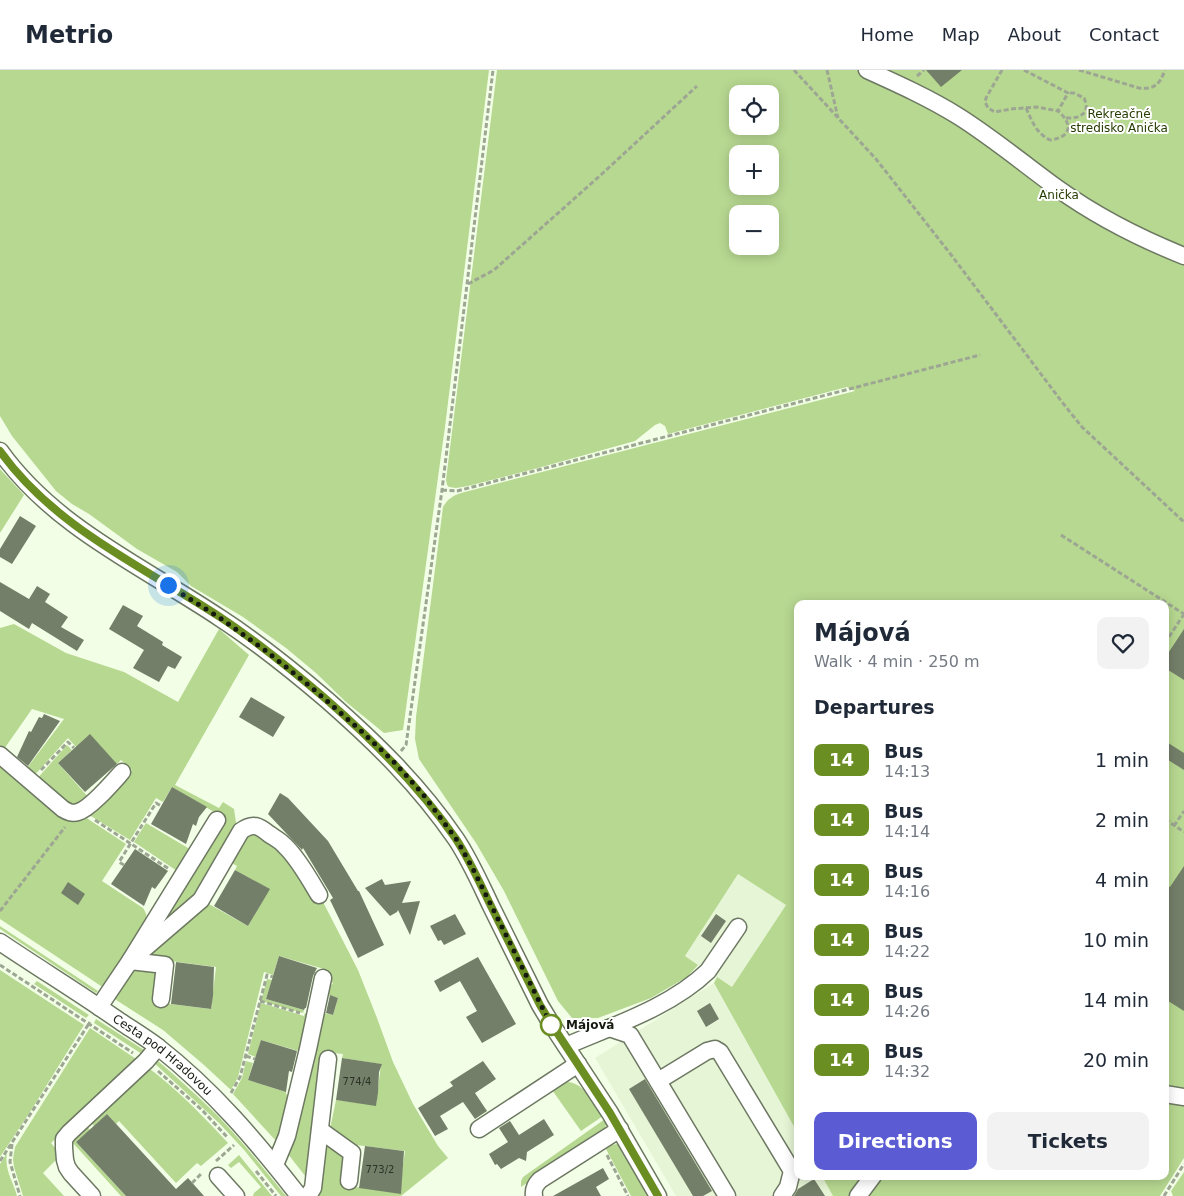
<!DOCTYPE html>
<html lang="en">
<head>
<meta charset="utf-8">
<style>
  :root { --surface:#fff; --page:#f2f2f3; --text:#1f2937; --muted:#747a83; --line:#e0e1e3; --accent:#5b5bd3 }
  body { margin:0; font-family:"DejaVu Sans",sans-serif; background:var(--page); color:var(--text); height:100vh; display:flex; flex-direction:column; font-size:19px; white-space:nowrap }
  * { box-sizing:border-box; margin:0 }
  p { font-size:16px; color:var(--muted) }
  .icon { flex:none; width:28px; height:28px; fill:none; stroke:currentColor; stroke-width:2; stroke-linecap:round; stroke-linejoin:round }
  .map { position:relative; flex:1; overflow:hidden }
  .details { position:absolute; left:794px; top:530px; width:375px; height:580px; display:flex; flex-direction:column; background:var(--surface); border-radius:10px; box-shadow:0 2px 12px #0003 }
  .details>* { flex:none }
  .badge { padding:0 10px; border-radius:8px; font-size:18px; line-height:32px }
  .fabs { position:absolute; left:729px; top:15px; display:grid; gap:10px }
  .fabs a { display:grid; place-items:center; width:50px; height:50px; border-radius:10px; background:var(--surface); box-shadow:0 2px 12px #0003; font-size:25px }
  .you { position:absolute; width:25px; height:25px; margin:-12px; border:4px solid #fff; border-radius:50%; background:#1a73e8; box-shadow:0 0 0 8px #1a73e833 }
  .map>.badge { position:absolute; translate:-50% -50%; box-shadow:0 0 0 2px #fff }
  h2 { padding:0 20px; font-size:19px; line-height:45px }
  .round { display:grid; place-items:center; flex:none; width:52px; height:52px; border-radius:10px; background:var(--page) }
  .headline { display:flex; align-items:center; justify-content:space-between; height:85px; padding:0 20px }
  h1 { font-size:24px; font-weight:700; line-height:38px }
  .action { display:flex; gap:10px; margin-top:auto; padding:10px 20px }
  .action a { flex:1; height:58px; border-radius:10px; background:var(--accent); color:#fff; font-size:20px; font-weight:700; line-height:58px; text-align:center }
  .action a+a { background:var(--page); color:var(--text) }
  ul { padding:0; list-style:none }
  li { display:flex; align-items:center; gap:15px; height:60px; padding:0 20px }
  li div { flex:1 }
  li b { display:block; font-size:19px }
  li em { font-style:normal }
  li .badge { min-width:55px; font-weight:700; text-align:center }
  header { display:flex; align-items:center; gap:30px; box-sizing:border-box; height:70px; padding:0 25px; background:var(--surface); border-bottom:1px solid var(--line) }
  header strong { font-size:24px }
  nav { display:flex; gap:28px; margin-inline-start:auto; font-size:18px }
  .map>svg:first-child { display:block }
</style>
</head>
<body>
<header>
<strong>Metrio</strong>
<nav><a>Home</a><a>Map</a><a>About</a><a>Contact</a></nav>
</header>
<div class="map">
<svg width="1184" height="1126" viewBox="0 0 1184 1126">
  <rect width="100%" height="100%" fill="#f2ffe6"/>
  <path fill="#e6f5d5" d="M738,804L786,835L732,917L685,886Z
    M714,913L797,1062L798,1106H822L833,1126H676L595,988Z"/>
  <path fill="#b7d891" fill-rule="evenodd" d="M0,0H489L445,357L403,660L384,663L346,632L316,603L286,578L243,547L191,516L177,502L137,479L89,444L72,434L56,421L12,366L0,346Z
    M497,0H1184V1022L1165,1018V534H798L797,1062L714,913L717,907L732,917L786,835L738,804L685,886L698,895L687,907L651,928L598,948H572L558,931L504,821L476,773L419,689L415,669L416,647L443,437C448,429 452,426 461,423L855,321L847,317L668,364L665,356L660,353L655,355L635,371L538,398L468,416L456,418L449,417L447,415L446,410ZM738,24H770V56H738ZM738,84H770V116H738ZM738,144H770V176H738Z
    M0,399L24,425L0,463Z
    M14,554L66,583L124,602L178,632L219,559L249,585L175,715L219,738L223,732L234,739L237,759L199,825L149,869L224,748L172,717L163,732L156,728L130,770L86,743L104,729L132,700L121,690L117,694L76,677L68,668L32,708L27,698L64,649L32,639L2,682L0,680V558Z
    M67,675L72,680L58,693L89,728L70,738L35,711Z
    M0,691L126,774L102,811L143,838C146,842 147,846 147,851L104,918L0,849Z
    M146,753L188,778L190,781L180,803L134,772Z
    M250,765L259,766L272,772L323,832L358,900L377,948L393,992L413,1034L438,1076L448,1088L401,1126H319L324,1075L328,1074L340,1079L345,1090L342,1115L399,1123L405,1081L348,1074L330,1059L336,1030L376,1035L381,994L342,988L343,984L323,982L309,1111L288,1084L319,942L333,945L338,928L328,925L330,915L333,914L324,899L279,886L273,905L264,902L238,1007L231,1020L204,995L163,960L113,928L131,897L157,902L153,932L211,939L216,897L140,887L207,833L248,856L269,819L235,800L237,796L228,791L244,767Z
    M0,856L98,921L96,923L0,859Z
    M0,900L84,955L30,1042L0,1087Z
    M267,909L272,910L266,929L304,940L303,943L261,931Z
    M37,911L89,945L86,948L34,914Z
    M261,933L304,946L305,943L308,944L302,982L261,970L256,987L248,984Z
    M96,949L144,980L145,986L94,953Z
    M90,958L139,991L51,1073L61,1085L43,1103L64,1126H23L14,1097L13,1089L15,1077Z
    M158,991C179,1009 199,1027 218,1046C242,1071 264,1099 286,1126H281L245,1081L219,1053L153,992Z
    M246,991L253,993L248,1010L286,1022V1024L290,1028L277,1072L233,1024L242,1008Z
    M146,996C176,1018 202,1045 228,1073L201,1096L197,1093L176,1113L119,1051L116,1054L107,1044L94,1056L88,1049Z
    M568,1012C585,1014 594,1033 603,1046L581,1061L550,1017Z
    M1165,1030L1184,1033V1088L1160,1126H866L881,1106H1165Z
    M605,1049L606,1055L604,1060L521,1117V1111L523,1107Z
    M84,1053L90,1060L76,1072L126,1126H121L72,1072Z
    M617,1074L621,1076L649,1126H631L606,1079L612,1075Z
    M7,1083C4,1100 13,1110 17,1126H0V1094Z
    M239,1085L272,1126H253L254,1123L261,1117L239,1092L231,1098L228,1095Z
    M1184,1102V1126H1173L1171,1121Z
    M822,1106H866L851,1126H833Z"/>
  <path fill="#747f69" d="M926,0H962L941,17Z
    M20,446L36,456L12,494L0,487V479Z
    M0,512L29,529L37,516L50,524L45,532L68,547L61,557L84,570L77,581L32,553L29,559L0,541Z
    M123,535L143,546L137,556L163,572L162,575L182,587L175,599L168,596L159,612L133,598L144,580L109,559Z
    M1184,559V610L1165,598V588Z
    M251,627L285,647L273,667L239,647Z
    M44,644L60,651L28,696L17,687L29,661L31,662L39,647L42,648Z
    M90,664L117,694L85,722L58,693Z
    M1165,671L1184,683V700L1165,688Z
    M172,717L207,737L199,747L196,756L193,754L186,774L151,754Z
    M280,723L288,728L328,771L358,821H359L384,875L358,888L330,830L333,828L303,778L302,780L268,744Z
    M135,779L168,801L155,819L152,817L144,836L111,814Z
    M1184,796V941L1165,929V814L1170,817Z
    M235,800L270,819L248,856L214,836Z
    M382,809L385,815L411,811L402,833L420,831L410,865L398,840L397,842L390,846L365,818Z
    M68,812L85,824L78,835L61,823Z
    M455,844L466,864L444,875L441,870L438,871L430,856Z
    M716,844L726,851L711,873L701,866Z
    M279,886L317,898L313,906L306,938H305L304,940L266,929Z
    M478,887L516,954L482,973L466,947L477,941L460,911L440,922L434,911Z
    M176,892L214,897L213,926L211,939L171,934Z
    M330,925L338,928L333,945L326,943Z
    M710,933L719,949L706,957L697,941Z
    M261,970L297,981L292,1002L289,1001L286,1022L248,1010Z
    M342,988L382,994L379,1002L378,1023L376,1036L336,1030Z
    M483,991L496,1009L475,1023L487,1041L475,1049L463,1032L440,1046L448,1059L435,1066L418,1038L453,1016L450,1012Z
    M645,1009L712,1121L703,1126H693L629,1019Z
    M107,1044L176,1119L188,1108L204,1126H126L76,1072Z
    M544,1049L554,1065L527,1082L526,1091L519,1088L501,1099L497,1094L495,1095L489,1084L508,1072L499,1058L510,1051L519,1065Z
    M365,1076L404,1081L401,1124L359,1118Z
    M603,1098L609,1109L596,1117L601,1126H553Z
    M814,1109L825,1126H794L798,1119Z"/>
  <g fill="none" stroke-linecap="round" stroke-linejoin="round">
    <g stroke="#6d7862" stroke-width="19">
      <g id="minor">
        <path d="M867,0C898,14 929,28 958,46C993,68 1024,94 1057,118C1096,146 1139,168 1184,186"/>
        <path d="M0,381C55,458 144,497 220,548C257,572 293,601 327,630C376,673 419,715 456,769C470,790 480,813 491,836C507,869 524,902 540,935L552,955L610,1043L658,1126"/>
        <path d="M0,685L63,739C68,742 72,744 78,742C90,739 113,712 122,702"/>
        <path id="s1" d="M0,872C40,899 81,924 121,952C133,960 146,968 158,977C213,1020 257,1072 299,1126"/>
        <path d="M161,929L165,895L130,891L201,830L241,761C253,752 259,756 269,764C275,768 281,771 285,776C298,788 310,810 319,825"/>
        <path d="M99,937L130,891L217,750"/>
        <path d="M609,958L630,965L727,1126"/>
        <path d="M566,976C612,956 671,937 708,901L738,857"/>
        <path d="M658,1011L707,981L715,979L720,982L792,1101L788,1117L782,1126"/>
        <path d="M1165,1024L1184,1027"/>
        <path d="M479,1059L578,994"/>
        <path d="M320,1060L352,1083L349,1111"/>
        <path d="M275,1095L287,1066L308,979L323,908"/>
        <path d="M218,1106L236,1126"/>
        <path d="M92,1126L71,1103L67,1097L65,1090L64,1078V1069L69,1063L146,991L158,977"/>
        <path d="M308,1126L313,1118L328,989"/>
        <path d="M534,1126C533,1119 535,1115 540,1110L620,1059"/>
        <path d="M858,1126L873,1106"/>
      </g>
    </g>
    <path stroke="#9da693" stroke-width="3" stroke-dasharray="5 2.5" stroke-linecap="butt" d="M794,0L876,89L952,186L1062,332L1082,357L1184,452
      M827,0L838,48
      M1002,0L986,28L985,32L988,38L995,42L1011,39L1037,37L1058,41L1068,23L1024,0
      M1079,0L1139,18C1154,20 1160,14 1165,0
      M917,6L924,0
      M1026,38C1032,51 1036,63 1050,70C1072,67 1073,54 1058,41
      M1066,48C1080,49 1091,43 1084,28L1074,23H1068
      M468,214L494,200L603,103L697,16
      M442,420L457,421L980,285
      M1061,465L1184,544
      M1165,573L1184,544
      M401,681L406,675L442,420L493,0
      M41,700L68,672L74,678
      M1165,749L1184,762
      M95,750L169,799
      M1174,756L1184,741
      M124,795L119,792L156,733L161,736
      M0,841L65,757
      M0,895L133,983
      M260,931L300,943
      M246,986L255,989
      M158,1001L202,1040L228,1068
      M231,1023L240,1007L267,905L273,907
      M12,1074L10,1092L20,1126
      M607,1085L628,1126
      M0,1091L90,952
      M216,1091L234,1075
      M256,1101L276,1126
      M192,1113L202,1103
      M1164,1126L1184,1094"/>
    <use href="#minor" stroke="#fff" stroke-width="16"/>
  </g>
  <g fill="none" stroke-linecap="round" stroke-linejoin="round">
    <g stroke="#fff" stroke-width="11">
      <path id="line" d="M0,381C55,458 144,497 220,547C258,572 293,601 327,630C375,672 419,716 456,769C469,789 479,811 489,832C506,867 523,901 540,935L552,955L610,1043L658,1126"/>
    </g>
    <use href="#line" stroke="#6b8e23" stroke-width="8"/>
    <path stroke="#151910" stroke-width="5" stroke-dasharray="0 9" d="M168,515L220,548L266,581L311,617L360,660L393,691L422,723L457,770L472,797L551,955"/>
  </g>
  <circle fill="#fff" stroke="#6b8e23" stroke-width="2.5" cx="551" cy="955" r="10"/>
  <g text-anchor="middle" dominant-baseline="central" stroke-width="4" stroke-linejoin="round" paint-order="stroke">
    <g font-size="10" fill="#2d3226">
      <text x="357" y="1011">774/4</text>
      <text x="380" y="1099">773/2</text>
    </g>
    <g font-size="12" fill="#263c00" stroke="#fff">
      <text x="1119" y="44">Rekreačné<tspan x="1119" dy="14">stredisko Anička</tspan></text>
      <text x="1059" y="125">Anička</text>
    </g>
    <g font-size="12" font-weight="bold" fill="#151910" stroke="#fff" text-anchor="start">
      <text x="566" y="955">Májová</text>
    </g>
    <g font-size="12" fill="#151910" stroke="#fff">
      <text stroke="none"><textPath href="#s1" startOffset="198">Cesta pod Hradovou</textPath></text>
    </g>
  </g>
</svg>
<div class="fabs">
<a><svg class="icon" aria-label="locate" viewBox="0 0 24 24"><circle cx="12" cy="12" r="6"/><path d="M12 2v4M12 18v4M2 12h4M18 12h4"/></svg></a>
<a>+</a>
<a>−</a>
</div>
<div class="you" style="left:168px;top:515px"></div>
<section class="details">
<div class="headline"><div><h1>Májová</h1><p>Walk · 4 min · 250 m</p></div><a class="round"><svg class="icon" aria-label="heart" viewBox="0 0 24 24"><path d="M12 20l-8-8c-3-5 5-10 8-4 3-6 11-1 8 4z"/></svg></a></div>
<h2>Departures</h2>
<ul>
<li><span class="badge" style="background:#6b8e23;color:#fff">14</span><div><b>Bus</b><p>14:13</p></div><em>1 min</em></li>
<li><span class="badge" style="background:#6b8e23;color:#fff">14</span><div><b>Bus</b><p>14:14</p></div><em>2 min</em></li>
<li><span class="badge" style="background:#6b8e23;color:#fff">14</span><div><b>Bus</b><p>14:16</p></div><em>4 min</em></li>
<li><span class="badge" style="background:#6b8e23;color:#fff">14</span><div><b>Bus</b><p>14:22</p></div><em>10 min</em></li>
<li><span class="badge" style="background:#6b8e23;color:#fff">14</span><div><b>Bus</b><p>14:26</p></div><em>14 min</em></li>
<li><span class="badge" style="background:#6b8e23;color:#fff">14</span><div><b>Bus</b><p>14:32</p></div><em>20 min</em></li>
</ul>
<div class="action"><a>Directions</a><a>Tickets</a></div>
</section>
</div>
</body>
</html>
